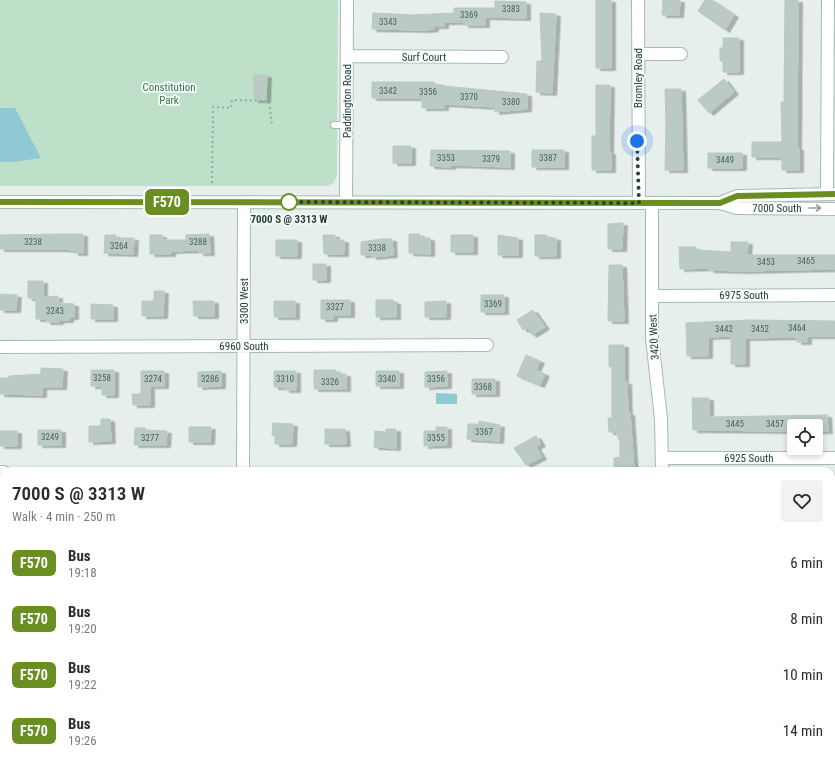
<!DOCTYPE html>
<html lang="en">
<head>
<meta charset="utf-8">
<style>
  :root { --surface:#fff; --page:#f2f2f3; --text:#2b2b33; --muted:#7c7c81 }
  body { margin:0; font-family:"Roboto Condensed",sans-serif; background:var(--page); color:var(--text); height:100vh; display:flex; flex-direction:column; font-size:15px; white-space:nowrap }
  * { box-sizing:border-box; margin:0 }
  p { font-size:13px; color:var(--muted) }
  .icon { flex:none; width:22px; height:22px; fill:none; stroke:currentColor; stroke-width:2; stroke-linecap:round; stroke-linejoin:round }
  .map { position:relative; flex:1; overflow:hidden }
  .side { position:absolute; left:0px; top:467px; width:835px; height:300px; display:flex; flex-direction:column; background:var(--surface); border-radius:12px 12px 0 0; box-shadow:0 2px 6px #0003 }
  .side>* { flex:none }
  .badge { padding:0 8px; border-radius:6px; font-size:14px; line-height:26px }
  .controls { position:absolute; left:787px; top:419px; display:grid; gap:8px }
  .controls a { display:grid; place-items:center; width:36px; height:36px; border-radius:4px; background:var(--surface); box-shadow:0 2px 6px #0003; font-size:20px }
  .you { position:absolute; width:20px; height:20px; margin:-10px; border:3px solid #fff; border-radius:50%; background:#1a73e8; box-shadow:0 0 0 6px #1a73e833 }
  .map>.badge { position:absolute; translate:-50% -50%; box-shadow:0 0 0 2px #fff }
  .round { display:grid; place-items:center; flex:none; width:42px; height:42px; border-radius:4px; background:var(--page) }
  .head { display:flex; align-items:center; justify-content:space-between; height:68px; padding:0 12px }
  h1 { font-size:19px; font-weight:600; line-height:30px }
  ul { padding:0; list-style:none }
  li { display:flex; align-items:center; gap:12px; height:56px; padding:0 12px }
  li div { flex:1 }
  li b { display:block; font-size:15px }
  li em { font-style:normal }
  li .badge { min-width:44px; font-weight:700; text-align:center }
  .map>svg:first-child { display:block }
</style>
</head>
<body>
<div class="map">
<svg width="835" height="767" viewBox="0 0 835 767">
  <defs>
    <filter id="shadow"><feDropShadow dx="4.5" dy="2.5" stdDeviation="0" flood-color="#0004"/></filter>
  </defs>
  <rect width="100%" height="100%" fill="#e6efeb"/>
  <path fill="#bfe0c8" d="M0,0H338L337,174C335,182 333,185 325,186H0Z"/>
  <path fill="#8ec9d4" d="M0,108H15L41,158L13,162H0Z
    M436,393L457,394V404H436Z"/>
  <path fill="#bbcac4" stroke="#b8c9c2" filter="url(#shadow)" d="M596,0H611V68H596Z
    M663,0H680L679,15H662Z
    M705,0H712L734,15L725,30L698,11Z
    M785,0H798L797,148H799V170H782V157H752V142H782L781,102H784Z
    M495,1L526,2V18L485,17V25H464V22H444V26H434V29L425,30L372,29L373,13L412,15L454,13V8H495Z
    M540,13L556,14L552,93L536,92L537,61H542Z
    M723,38H739V72H723V61H720V48H723Z
    M254,75H267L266,100H254Z
    M724,79L734,92L709,113L698,100Z
    M372,82H434V85H444V86L527,94V109L495,112V107L444,104V108H422V98H372Z
    M596,85H610L609,152H611V170H592V136H596Z
    M665,89H681L683,170H665L666,123Z
    M393,146H411V163H393Z
    M431,150L510,151V167L451,165V167L430,166Z
    M532,150H564V167H532Z
    M708,153H742V168H708Z
    M623,223L622,249H608V224Z
    M61,234H83V253H74V250L61,249H0V235Z
    M209,234L210,253H199V250L171,251V254H150V235H162V240H186V235Z
    M409,234H420V238H430V254L409,253Z
    M105,235H116V238H134L133,254L104,253Z
    M323,235H335V240H344V254H324Z
    M451,235H473V252H451Z
    M498,235L518,238V255H498Z
    M535,235H547V238H556V256H535Z
    M381,239H392L393,255L372,257V255H361V242Z
    M276,240H297V256H276Z
    M731,242H748L747,255H835V269L743,271L709,270L710,268L680,269L679,247H696V250L731,252Z
    M313,264H326V280H313Z
    M609,265H622L624,321H608Z
    M28,281H43V297L58,296V303L74,304V317H69V320H59V322H46V319H36V298H28Z
    M154,291H164L163,316H142V301H154Z
    M0,294L17,295L16,310H0Z
    M481,295H504V312H481Z
    M321,300H350V315H333V319H321Z
    M376,300H393V302H396V317H376Z
    M193,301H214V316H194Z
    M274,301H295V317H274Z
    M446,301V317H425V302Z
    M91,304L113,305V319H91Z
    M533,310L545,327L532,335L527,328L523,330L517,320Z
    M748,320L835,321V336H807V342H797V337L745,338V364H731V336L708,337V356H687L686,323Z
    M609,345H624V382H627L628,413H630L634,471H614V458L620,457V439H618L617,432H609L608,418H612V367H609Z
    M526,355L540,361L536,370L545,374L540,385L517,376Z
    M41,368L63,369L62,387H42V395L0,394V378H9V376L41,374Z
    M91,370H114V395H102V386H91Z
    M314,370H336V374H346V389H314Z
    M141,371H164V386H150V405H133L132,394H141Z
    M221,371V386L198,387V372Z
    M274,371H296V390H285V387H274Z
    M376,371H399V386H376Z
    M447,371V386L425,387V372Z
    M472,379H495V394H472Z
    M692,398H709V417L827,415L828,431H816V426H788V431L693,430Z
    M101,419H110L111,441L89,442V426H101Z
    M479,421L500,425L499,441L467,439L468,424H479Z
    M273,423L293,424L292,444H275V435H272Z
    M189,427H211L210,442H189Z
    M436,427H447V445L424,446V431H436Z
    M135,428H145V430L167,431L166,445H134Z
    M325,429H345L346,444H325Z
    M386,429H396V448L374,447L375,431L386,432Z
    M38,430H61V445H38Z
    M0,431H17V446H0Z
    M536,436L541,444L536,447L542,457L526,465L514,448Z"/>
  <g fill="none" stroke-linecap="round" stroke-linejoin="round">
    <g stroke="#a8b8b2" stroke-width="8">
      <path id="service" d="M334,125H347"/>
    </g>
    <g stroke="#a8b8b2" stroke-width="14">
      <path id="minor" d="M638,0L639,203
        M638,54H681
        M347,56L502,57
        M827,194L828,0
        M346,202L347,0
        M652,203V338L661,419L662,471
        M652,296L835,295
        M0,347L487,345
        M662,458H835
        M243,471L244,202
        M0,472H4
        M0,596H4
        M831,627H835
        M115,767V763
        M243,767V763
        M378,767V763
        M505,767V763
        M647,767V763"/>
    </g>
    <g stroke="#a4bbb3" stroke-width="14">
      <path id="secondary" d="M0,202L708,203H720L737,196L835,194
        M720,203L737,208L835,209"/>
    </g>
    <path stroke="#86b3a5" stroke-width="2" stroke-dasharray="2 3" stroke-linecap="butt" d="M212,183L213,107L231,108L232,100L269,101L272,125"/>
    <use href="#service" stroke="#fff" stroke-width="6"/>
    <use href="#minor" stroke="#fff" stroke-width="12"/>
    <use href="#secondary" stroke="#fff" stroke-width="12"/>
  </g>
  <defs><path id="oneway-shaft" d="M-6 0H5M1.5-3L5.5 0L1.5 3" fill="none" stroke-width="1.6" stroke-linecap="round" stroke-linejoin="round"/></defs>
  <use stroke="#92a09c" href="#oneway-shaft" transform="translate(815 208)"/>
  <g fill="none" stroke-linecap="round" stroke-linejoin="round">
    <g stroke="#fff" stroke-width="9">
      <path id="line" d="M0,202L708,203H720L737,196L835,194"/>
    </g>
    <use href="#line" stroke="#6b8e23" stroke-width="6"/>
    <path stroke="#24423a" stroke-width="4" stroke-dasharray="0 7.2" d="M289,202H288L639,203L637,141"/>
  </g>
  <circle fill="#fff" stroke="#6b8e23" stroke-width="2" cx="289" cy="202" r="8"/>
  <g text-anchor="middle" dominant-baseline="central" stroke-width="3.5" stroke-linejoin="round" paint-order="stroke">
    <g font-size="9" fill="#4a645c">
      <text x="511" y="9">3383</text>
      <text x="469" y="15">3369</text>
      <text x="388" y="22">3343</text>
      <text x="388" y="91">3342</text>
      <text x="428" y="92">3356</text>
      <text x="469" y="97">3370</text>
      <text x="511" y="102">3380</text>
      <text x="446" y="158">3353</text>
      <text x="548" y="158">3387</text>
      <text x="491" y="159">3379</text>
      <text x="725" y="160">3449</text>
      <text x="33" y="242">3238</text>
      <text x="198" y="242">3288</text>
      <text x="119" y="246">3264</text>
      <text x="377" y="248">3338</text>
      <text x="806" y="261">3465</text>
      <text x="766" y="262">3453</text>
      <text x="493" y="304">3369</text>
      <text x="335" y="307">3327</text>
      <text x="55" y="311">3243</text>
      <text x="797" y="328">3464</text>
      <text x="724" y="329">3442</text>
      <text x="760" y="329">3452</text>
      <text x="102" y="378">3258</text>
      <text x="153" y="379">3274</text>
      <text x="210" y="379">3286</text>
      <text x="285" y="379">3310</text>
      <text x="387" y="379">3340</text>
      <text x="436" y="379">3356</text>
      <text x="330" y="382">3326</text>
      <text x="483" y="387">3368</text>
      <text x="735" y="424">3445</text>
      <text x="775" y="424">3457</text>
      <text x="484" y="432">3367</text>
      <text x="50" y="437">3249</text>
      <text x="150" y="438">3277</text>
      <text x="436" y="438">3355</text>
    </g>
    <g font-size="11" fill="#24423a" stroke="#f7fbf9">
      <text x="424" y="57">Surf Court</text>
      <text transform="translate(638 78) rotate(-90)">Bromley Road</text>
      <text transform="translate(347 101) rotate(-90)">Paddington Road</text>
      <text x="777" y="208">7000 South</text>
      <text x="744" y="295">6975 South</text>
      <text transform="translate(244 301) rotate(-90)">3300 West</text>
      <text transform="translate(654 337) rotate(-93)">3420 West</text>
      <text x="244" y="346">6960 South</text>
      <text x="749" y="458">6925 South</text>
    </g>
    <g font-size="11" fill="#2d7a4b" stroke="#f7fbf9">
      <text x="169" y="87">Constitution<tspan x="169" dy="13">Park</tspan></text>
    </g>
    <g font-size="11" font-weight="bold" fill="#24423a" stroke="#f7fbf9">
      <text x="289" y="219">7000 S @ 3313 W</text>
    </g>
  </g>
</svg>
<div class="controls">
<a><svg class="icon" aria-label="locate" viewBox="0 0 24 24"><circle cx="12" cy="12" r="6"/><path d="M12 2v4M12 18v4M2 12h4M18 12h4"/></svg></a>
</div>
<div class="you" style="left:637px;top:141px"></div>
<b class="badge" style="left:167px;top:202px;background:#6b8e23;color:#fff">F570</b>
<section class="side">
<div class="head"><div><h1>7000 S @ 3313 W</h1><p>Walk · 4 min · 250 m</p></div><a class="round"><svg class="icon" aria-label="heart" viewBox="0 0 24 24"><path d="M12 20l-8-8c-3-5 5-10 8-4 3-6 11-1 8 4z"/></svg></a></div>
<ul>
<li><span class="badge" style="background:#6b8e23;color:#fff">F570</span><div><b>Bus</b><p>19:18</p></div><em>6 min</em></li>
<li><span class="badge" style="background:#6b8e23;color:#fff">F570</span><div><b>Bus</b><p>19:20</p></div><em>8 min</em></li>
<li><span class="badge" style="background:#6b8e23;color:#fff">F570</span><div><b>Bus</b><p>19:22</p></div><em>10 min</em></li>
<li><span class="badge" style="background:#6b8e23;color:#fff">F570</span><div><b>Bus</b><p>19:26</p></div><em>14 min</em></li>
</ul>
</section>
</div>
</body>
</html>
